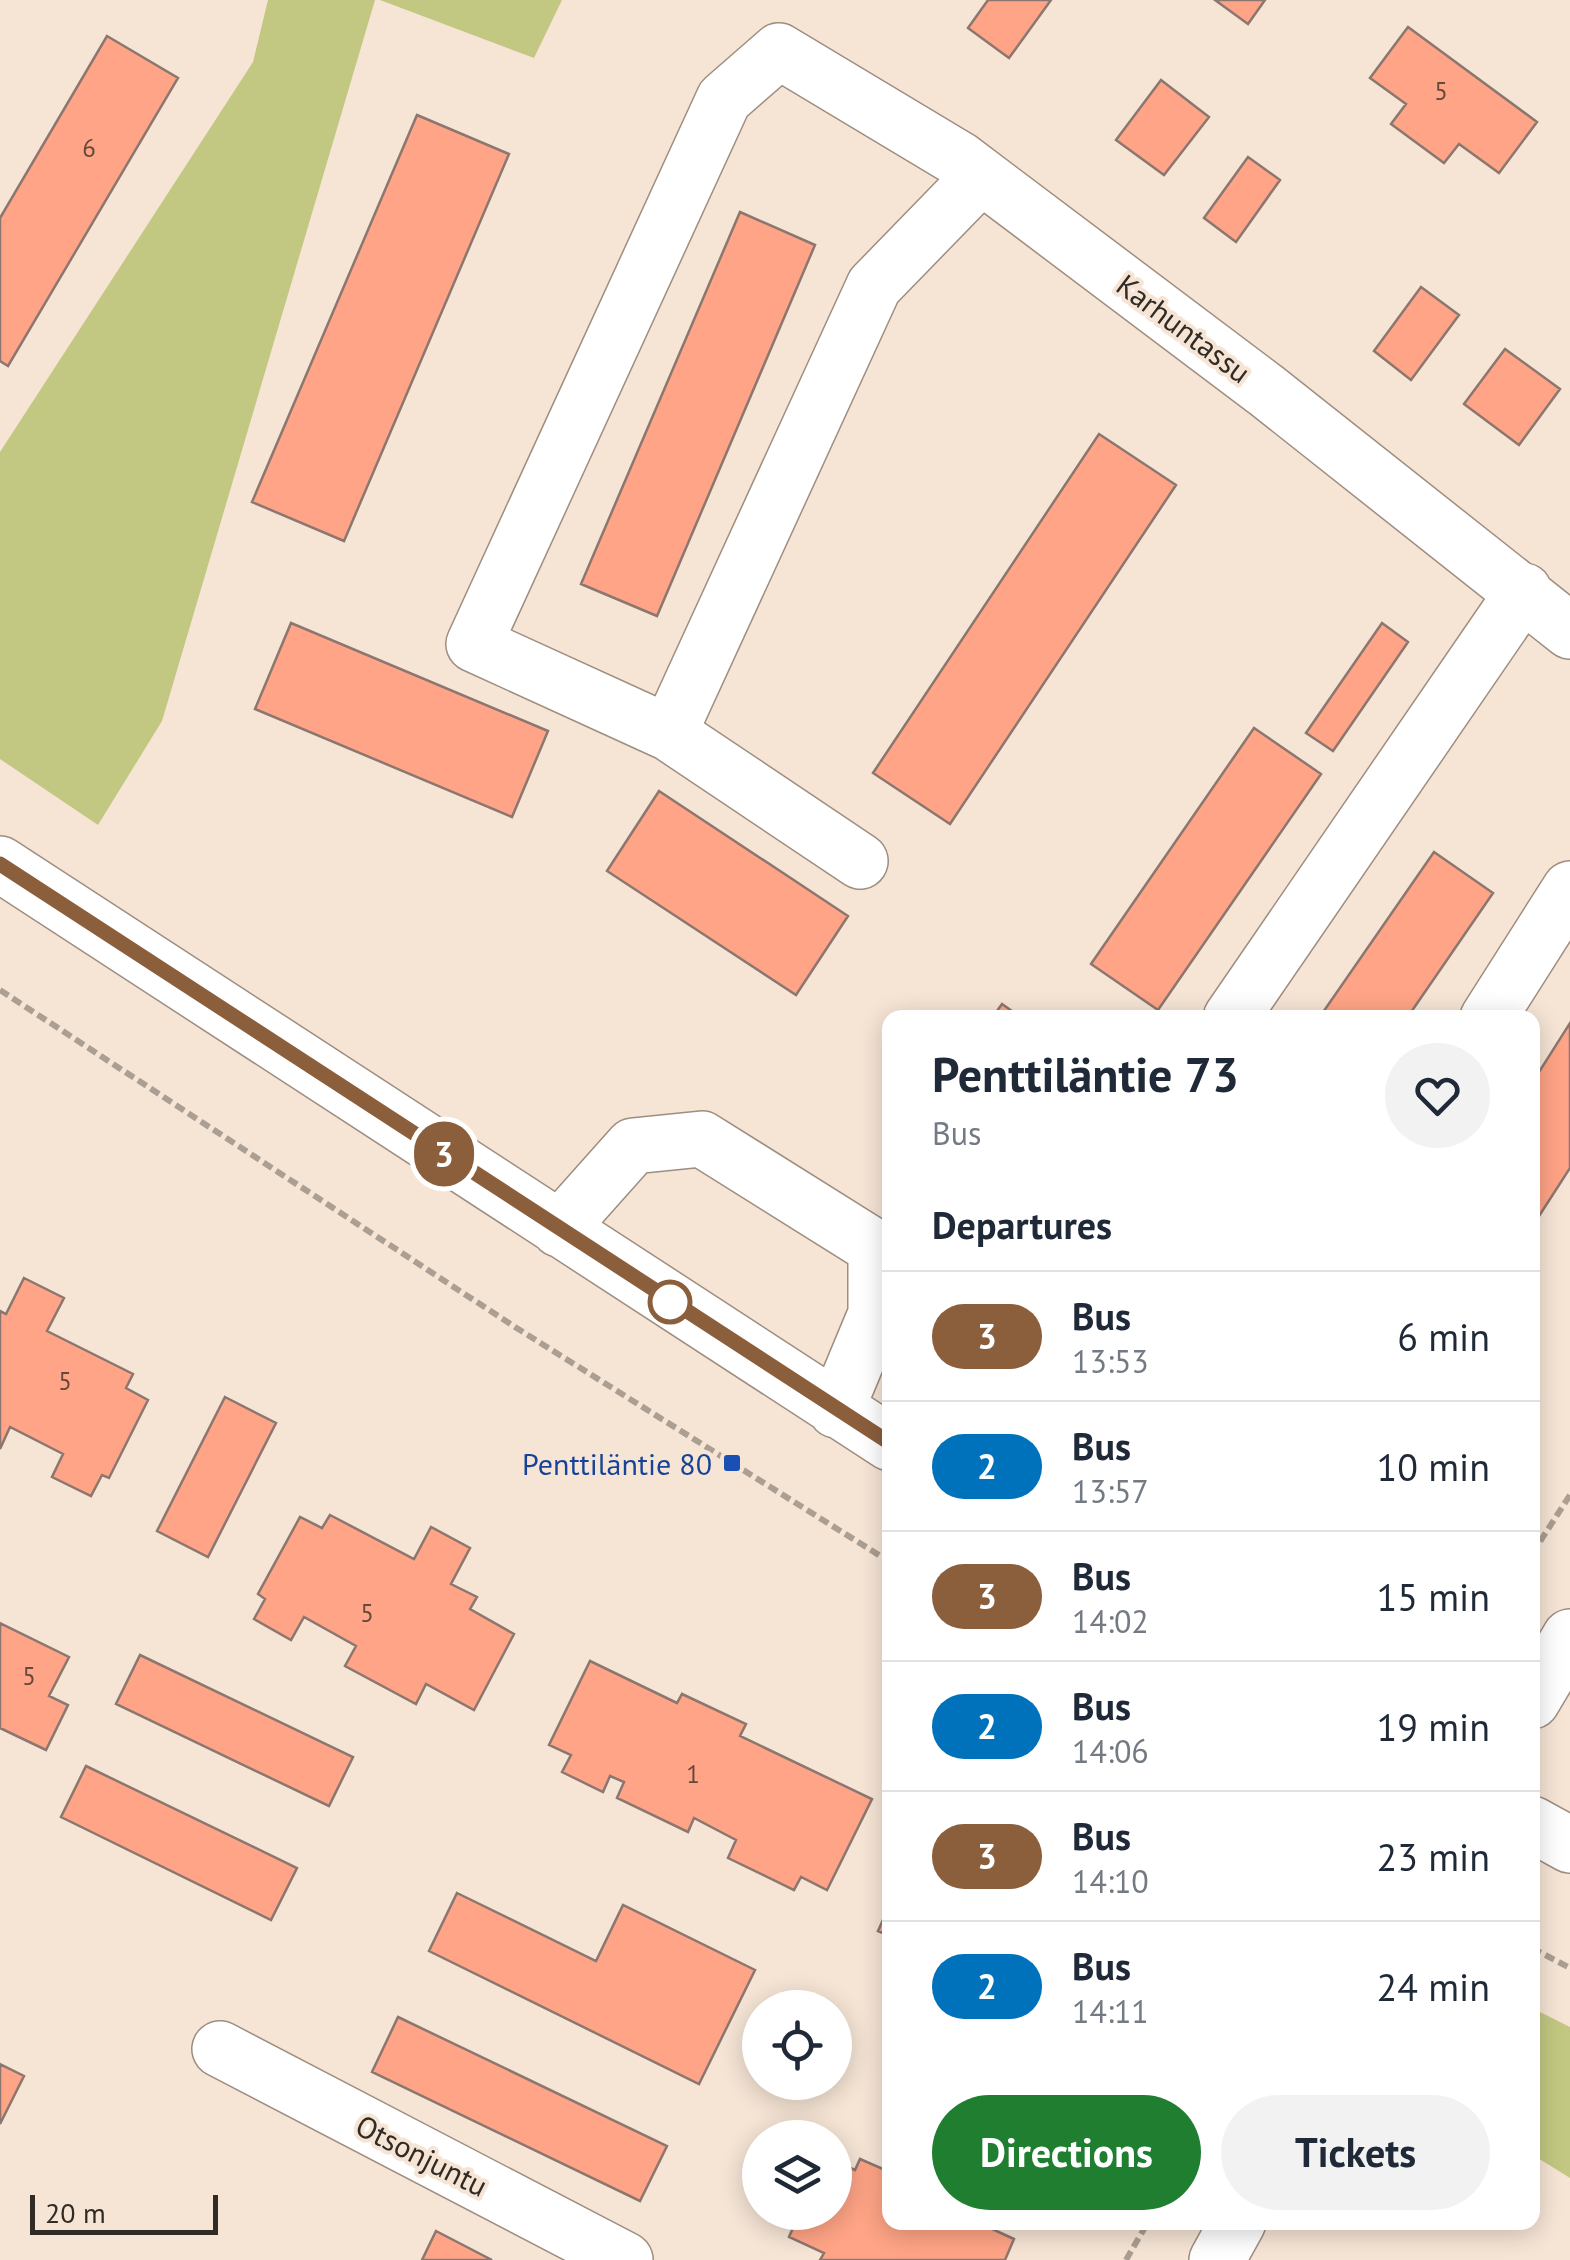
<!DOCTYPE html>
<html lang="en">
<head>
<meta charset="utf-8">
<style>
  :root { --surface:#fff; --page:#f2f2f3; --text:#1f2937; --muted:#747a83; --line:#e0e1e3; --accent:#207e30 }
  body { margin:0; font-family:"PT Sans",sans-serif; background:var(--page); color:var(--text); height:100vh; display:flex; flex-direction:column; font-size:38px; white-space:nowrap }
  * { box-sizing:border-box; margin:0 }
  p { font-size:32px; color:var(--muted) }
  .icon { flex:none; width:55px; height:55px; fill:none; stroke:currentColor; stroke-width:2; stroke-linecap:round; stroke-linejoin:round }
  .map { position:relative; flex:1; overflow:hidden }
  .side { position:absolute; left:882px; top:1010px; width:658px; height:1220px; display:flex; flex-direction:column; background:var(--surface); border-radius:20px; box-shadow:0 5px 25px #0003 }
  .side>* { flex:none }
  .badge { padding:0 20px; border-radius:32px; font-size:35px; line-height:65px }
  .buttons { position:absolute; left:742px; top:1990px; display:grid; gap:20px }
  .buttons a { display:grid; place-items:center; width:110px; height:110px; border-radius:50%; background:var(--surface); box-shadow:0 5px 25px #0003; font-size:50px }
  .scale { position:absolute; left:30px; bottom:25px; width:188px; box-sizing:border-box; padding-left:10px; border:5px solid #312b25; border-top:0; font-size:28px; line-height:35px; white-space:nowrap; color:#312b25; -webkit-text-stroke:8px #f6e5d5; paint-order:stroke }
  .map>.badge { position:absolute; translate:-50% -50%; box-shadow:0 0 0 5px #fff }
  h2 { padding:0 50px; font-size:38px; line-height:90px }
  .round { display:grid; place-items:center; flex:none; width:105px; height:105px; border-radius:52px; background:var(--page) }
  .headline { display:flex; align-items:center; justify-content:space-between; height:170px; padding:0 50px }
  h1 { font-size:48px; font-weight:700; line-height:75px }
  .action { display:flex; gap:20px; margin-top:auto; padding:20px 50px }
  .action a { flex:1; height:115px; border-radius:60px; background:var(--accent); color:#fff; font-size:40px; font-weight:700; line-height:115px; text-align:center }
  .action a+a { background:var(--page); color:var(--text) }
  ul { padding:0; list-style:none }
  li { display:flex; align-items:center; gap:30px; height:130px; padding:0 50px; border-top:2px solid var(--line) }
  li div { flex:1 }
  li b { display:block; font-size:38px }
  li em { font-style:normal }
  li .badge { min-width:110px; font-weight:700; text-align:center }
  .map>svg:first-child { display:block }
</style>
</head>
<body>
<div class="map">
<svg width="1570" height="2260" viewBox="0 0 1570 2260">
  <rect width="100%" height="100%" fill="#f6e5d5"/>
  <path fill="#c2c882" d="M268,0H375L162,721L98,825L0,759V452L253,62Z
    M380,0H562L534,58Z
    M1532,2008L1570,2027V2178L1533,2155Z"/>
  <path fill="#ffa486" stroke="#8c7770" stroke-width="2.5" d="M988,0H1051L1009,58L968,28Z
    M1215,0H1265L1248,24Z
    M1408,27L1537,122L1499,173L1459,144L1444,163L1391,124L1406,104L1370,78Z
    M107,36L178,78L8,366L0,361V218Z
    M1161,80L1209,117L1164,175L1116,140Z
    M417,115L509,154L344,541L252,502Z
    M1248,157L1280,180L1236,242L1204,218Z
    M740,212L815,245L657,616L581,584Z
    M1421,287L1459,315L1411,380L1374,351Z
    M1505,349L1560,389L1519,445L1464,404Z
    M1099,434L1176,485L950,824L873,773Z
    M291,623L548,731L512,817L255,709Z
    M1382,623L1408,642L1333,751L1306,733Z
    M1254,728L1321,774L1158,1010L1091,964Z
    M659,791L848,916L796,995L607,871Z
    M1434,852L1493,893L1407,1018H1319Z
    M1002,1004L1022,1018H992Z
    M1570,1023V1168L1532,1227V1083Z
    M24,1278L64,1298L47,1331L133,1374L126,1388L148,1400L109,1478L102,1475L91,1496L52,1477L63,1454L10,1427L0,1449V1311L6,1314Z
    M225,1397L276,1423L208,1557L157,1531Z
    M330,1515L414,1559L431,1527L470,1548L451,1584L477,1597L470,1609L514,1634L474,1710L426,1684L416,1704L345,1666L356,1646L304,1617L291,1640L254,1619L265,1599L258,1594L300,1517L322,1528Z
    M0,1623L69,1657L49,1696L68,1705L46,1750L0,1728Z
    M140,1655L353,1757L329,1806L116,1704Z
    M590,1661L677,1703L682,1694L746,1724L740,1736L872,1799L827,1890L801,1877L794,1890L728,1858L736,1840L694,1818L688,1832L617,1798L624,1782L610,1776L603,1792L562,1772L571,1755L549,1745Z
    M86,1766L297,1868L271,1920L61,1817Z
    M457,1893L596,1961L623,1905L755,1970L699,2084L429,1951Z
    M890,1904V1936L878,1931Z
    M398,2017L667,2146L640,2201L372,2072Z
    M0,2064L24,2076L0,2124Z
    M860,2159L890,2172V2222H977L1014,2239L1005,2260H820L824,2253L789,2237L800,2212H835V2161L855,2170Z
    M436,2231L492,2260H422Z"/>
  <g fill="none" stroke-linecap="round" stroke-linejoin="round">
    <g stroke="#9e8e80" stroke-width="58">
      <path id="minor" d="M981,176L874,286L669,733L474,644L724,99L779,51L959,159L1267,391L1570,631
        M669,733L860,861
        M0,864L890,1443
        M1231,1018L1524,591
        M1488,1018L1570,889
        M559,1229L633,1146L702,1139L876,1248V1314L836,1410
        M1532,1701L1570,1637
        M1532,1824L1570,1845
        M220,2049L625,2260
        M1217,2260L1238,2222"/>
    </g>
    <path stroke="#ab9e92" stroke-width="6" stroke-dasharray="10 5" stroke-linecap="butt" d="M0,990L515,1327L890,1562
      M1532,1554L1570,1495
      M1532,1948L1570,1968
      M1126,2260L1148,2222"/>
    <use href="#minor" stroke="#fff" stroke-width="55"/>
  </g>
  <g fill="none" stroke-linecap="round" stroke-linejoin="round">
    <g stroke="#fff" stroke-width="22">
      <path id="line" d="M0,864L890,1443"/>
    </g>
    <use href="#line" stroke="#8b5e3c" stroke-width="15"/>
  </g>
  <circle fill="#fff" stroke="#8b5e3c" stroke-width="5" cx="670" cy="1302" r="20"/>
  <rect fill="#1a4fb4" stroke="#f6e5d5" stroke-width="4" x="722" y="1453" width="20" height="20" rx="5"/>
  <g text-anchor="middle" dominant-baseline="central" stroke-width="8" stroke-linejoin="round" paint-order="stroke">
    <g font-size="25" fill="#64493d">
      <text x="1441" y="91">5</text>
      <text x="89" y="148">6</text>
      <text x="65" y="1381">5</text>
      <text x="367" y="1613">5</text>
      <text x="29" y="1676">5</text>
      <text x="693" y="1774">1</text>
    </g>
    <g font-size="30" fill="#312b25" stroke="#f6e5d5">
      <text transform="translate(1184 328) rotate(37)">Karhuntassu</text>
      <text transform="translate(422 2155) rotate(27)">Otsonjuntu</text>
    </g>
    <g font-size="30" fill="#164399" stroke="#f6e5d5" text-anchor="end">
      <text x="712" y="1463">Penttiläntie 80</text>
    </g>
  </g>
</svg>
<div class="buttons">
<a><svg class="icon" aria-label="locate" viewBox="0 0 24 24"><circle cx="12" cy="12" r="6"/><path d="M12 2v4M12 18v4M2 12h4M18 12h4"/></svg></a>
<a><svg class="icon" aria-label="layers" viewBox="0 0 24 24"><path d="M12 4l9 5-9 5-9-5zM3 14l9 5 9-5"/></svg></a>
</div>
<div class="scale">20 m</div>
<b class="badge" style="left:444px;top:1154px;background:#8b5e3c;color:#fff">3</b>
<section class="side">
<div class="headline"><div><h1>Penttiläntie 73</h1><p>Bus</p></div><a class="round"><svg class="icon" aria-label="heart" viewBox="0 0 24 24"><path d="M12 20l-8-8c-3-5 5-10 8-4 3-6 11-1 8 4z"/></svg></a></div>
<h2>Departures</h2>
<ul>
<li><span class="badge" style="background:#8b5e3c;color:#fff">3</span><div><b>Bus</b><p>13:53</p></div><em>6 min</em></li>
<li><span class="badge" style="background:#0072bc;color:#fff">2</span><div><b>Bus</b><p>13:57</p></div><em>10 min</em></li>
<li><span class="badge" style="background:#8b5e3c;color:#fff">3</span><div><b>Bus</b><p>14:02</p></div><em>15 min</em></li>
<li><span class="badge" style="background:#0072bc;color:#fff">2</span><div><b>Bus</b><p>14:06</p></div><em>19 min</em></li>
<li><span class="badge" style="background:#8b5e3c;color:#fff">3</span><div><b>Bus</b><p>14:10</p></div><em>23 min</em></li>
<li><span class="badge" style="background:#0072bc;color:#fff">2</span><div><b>Bus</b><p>14:11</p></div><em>24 min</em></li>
</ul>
<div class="action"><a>Directions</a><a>Tickets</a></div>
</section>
</div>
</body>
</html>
